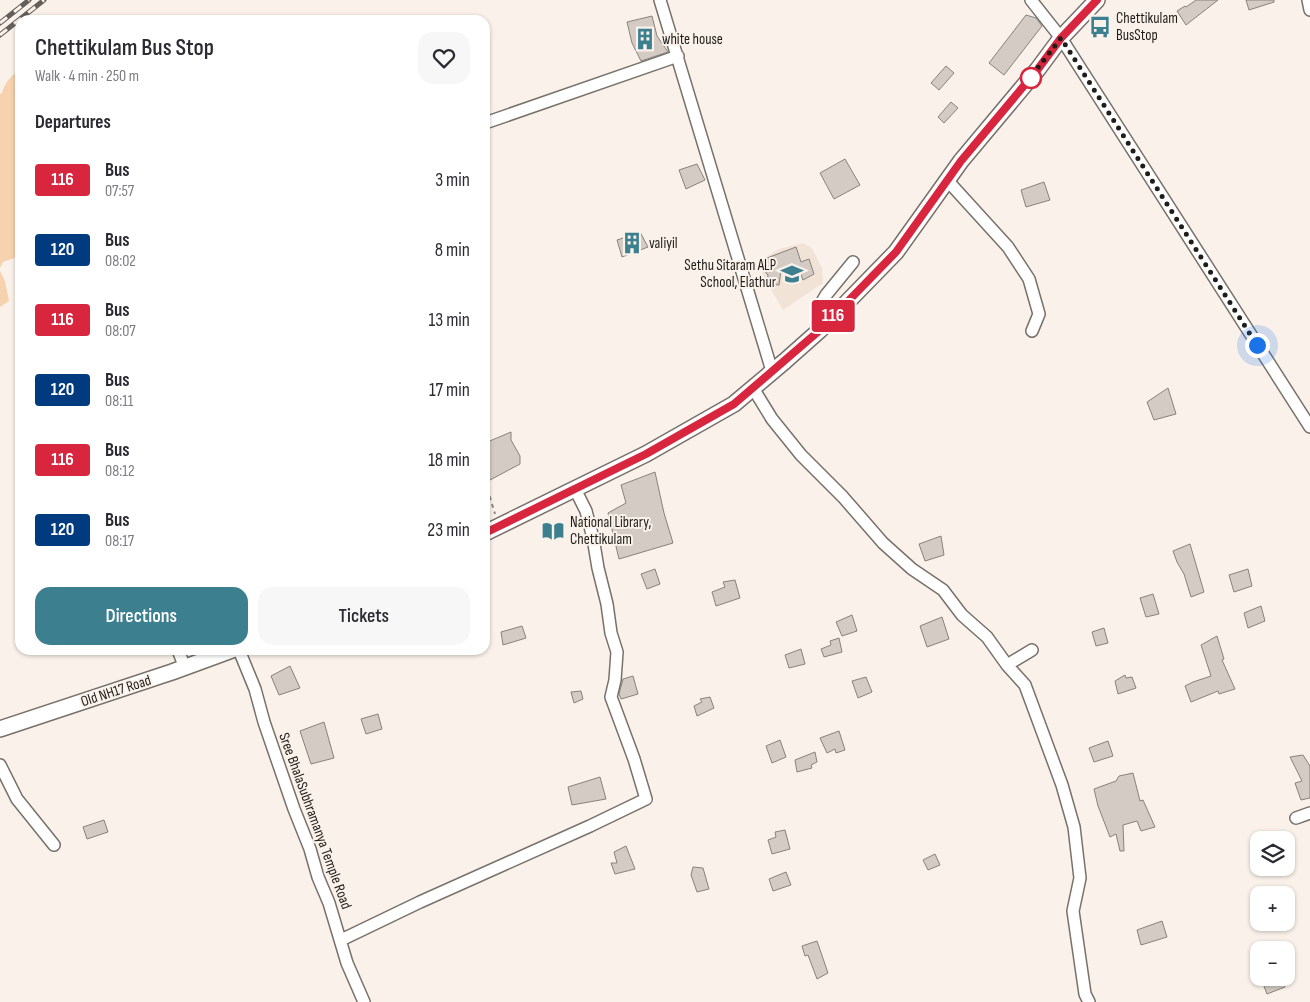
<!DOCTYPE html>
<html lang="en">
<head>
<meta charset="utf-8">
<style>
  :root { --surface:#fff; --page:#f7f7f7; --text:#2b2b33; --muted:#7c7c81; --accent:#3c7f8f }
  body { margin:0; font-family:"Sofia Sans Condensed",sans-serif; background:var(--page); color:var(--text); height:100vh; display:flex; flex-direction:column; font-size:19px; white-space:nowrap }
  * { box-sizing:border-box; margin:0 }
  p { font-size:16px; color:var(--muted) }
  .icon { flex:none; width:28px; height:28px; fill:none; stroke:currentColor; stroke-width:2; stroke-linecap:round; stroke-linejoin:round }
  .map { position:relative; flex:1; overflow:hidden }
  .side { position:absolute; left:15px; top:15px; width:475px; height:640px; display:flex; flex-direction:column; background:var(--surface); border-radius:15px; box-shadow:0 1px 4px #0004 }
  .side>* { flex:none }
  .badge { padding:0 10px; border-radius:4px; font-size:18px; line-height:32px }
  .tools { position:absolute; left:1250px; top:831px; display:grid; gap:10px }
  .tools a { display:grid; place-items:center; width:45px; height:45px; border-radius:10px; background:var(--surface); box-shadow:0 1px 4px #0004; font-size:25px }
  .you { position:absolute; width:25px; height:25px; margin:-12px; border:4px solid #fff; border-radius:50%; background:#1a73e8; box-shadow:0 0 0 8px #1a73e833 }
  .map>.badge { position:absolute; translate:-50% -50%; box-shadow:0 0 0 2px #fff }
  h2 { padding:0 20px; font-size:19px; line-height:45px }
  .round { display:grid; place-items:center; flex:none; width:52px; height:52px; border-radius:15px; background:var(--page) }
  .summary { display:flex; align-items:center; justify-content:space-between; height:85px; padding:0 20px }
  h1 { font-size:24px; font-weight:600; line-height:38px }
  .cta { display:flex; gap:10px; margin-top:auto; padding:10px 20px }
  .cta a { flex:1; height:58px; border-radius:15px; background:var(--accent); color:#fff; font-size:20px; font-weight:600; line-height:58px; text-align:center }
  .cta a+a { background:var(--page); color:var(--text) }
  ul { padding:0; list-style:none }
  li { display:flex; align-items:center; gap:15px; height:70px; padding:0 20px }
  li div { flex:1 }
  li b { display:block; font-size:19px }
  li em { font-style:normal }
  li .badge { min-width:55px; font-weight:700; text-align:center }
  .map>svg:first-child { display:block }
</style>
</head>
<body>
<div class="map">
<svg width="1310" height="1002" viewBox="0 0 1310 1002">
  <rect width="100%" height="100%" fill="#faf2ea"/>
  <path fill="#f1e3d6" d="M803,243L812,248L822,268L823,283L783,310L765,279L758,262L779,249Z"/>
  <path fill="#f7d2ae" d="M20,69V256L3,262L0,268V94L2,93C5,82 11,76 20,69Z
    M0,271L5,281L9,301L0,307Z"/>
  <path fill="#d3cbc4" stroke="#89827c" d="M1196,0H1218L1186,25L1177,11L1185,6L1186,7Z
    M1246,0H1274V2L1249,10Z
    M1026,15L1036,18L1042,26L1004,75L989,63Z
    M652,16L657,36L668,52L641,61L632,43L627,22Z
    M946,66L954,73L939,90L931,83Z
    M951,102L958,108L944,123L938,117Z
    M845,159L860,185L834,199L820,173Z
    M697,164L705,180L686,189L679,170Z
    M1044,182L1050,200L1026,207L1021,190Z
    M640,232L648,247L622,257L617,240Z
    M796,247L801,262L809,259L814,274L803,280L798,267L781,270L779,285L767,284L768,275L761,267L767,258Z
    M1168,388L1176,414L1154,420L1147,402Z
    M511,432V440L520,456V464L490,480L485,469V443Z
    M655,472L664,513L673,543L619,559L608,513L626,503L621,485Z
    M941,536L944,555L925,561L919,544Z
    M1190,544L1204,592L1191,597L1184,574L1177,562L1173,551Z
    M655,569L660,584L647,589L641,574Z
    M1248,569L1252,586L1234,592L1229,575Z
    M735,580L740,598L716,606L712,592L725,587L723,582Z
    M1153,594L1159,614L1146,617L1140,598Z
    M1261,606L1265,621L1248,628L1244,613Z
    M852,615L857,631L842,636L836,622Z
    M942,617L949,639L927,647L920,626Z
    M522,626L526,638L503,645L501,632Z
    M1104,628L1108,643L1096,646L1092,632Z
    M1217,636L1224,659L1222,660L1235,689L1219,694L1218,691L1191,702L1185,686L1193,682L1211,676L1201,645Z
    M839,638L842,652L824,657L821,649L831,645L830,641Z
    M801,649L805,664L789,668L785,655Z
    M290,666L300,688L279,695L271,676Z
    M1125,675L1126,678L1132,677L1136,688L1118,694L1115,681Z
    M633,676L638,694L621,699L619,694L623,679Z
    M866,677L872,692L858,698L852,681Z
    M581,691L583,699L574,703L571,692Z
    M710,697L714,708L697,716L694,706L702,702L700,699Z
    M378,714L382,729L366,734L361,719Z
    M324,722L334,758L311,764L300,731Z
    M839,731L845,750L836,753L835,749L827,753L820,738Z
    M780,740L786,757L772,763L766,746Z
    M1108,741L1113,756L1094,762L1089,748Z
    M815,752L817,762L811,765L812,768L797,772L795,760Z
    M1303,755L1310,766V798L1301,800L1295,783L1302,781L1290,757Z
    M1133,773L1140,801L1143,800L1155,827L1141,831L1137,821L1123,825L1124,851H1120L1116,834L1110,837L1098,806L1094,789L1116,781L1119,776Z
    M600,777L606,799L572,805L568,787Z
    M104,820L108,832L87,839L83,827Z
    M785,830L790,849L772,854L768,840L776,837L775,832Z
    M626,846L635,869L615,874L611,863H617L614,852Z
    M935,854L940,865L928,870L923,860Z
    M693,867L703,868L709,889L697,892L691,875Z
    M786,872L791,885L773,891L769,879Z
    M1162,921L1167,937L1141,945L1137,930Z
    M817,941L828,973L817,979L808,955L805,956L802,946Z
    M1261,978H1282L1285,987L1267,994Z"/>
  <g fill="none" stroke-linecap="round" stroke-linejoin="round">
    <g stroke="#78716a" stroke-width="14">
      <path id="minor" d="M660,0L772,371
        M1031,0L1061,38L1310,427
        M1308,0L1310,10
        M485,123L678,56
        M947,180L1008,247L1029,279L1039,314L1032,331
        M820,330L819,307L826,295L853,262
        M753,388L772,419L801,455L843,497L883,543L912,569L943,590L962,615L987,637L1007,665L1025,685L1062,785L1074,827L1080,878L1073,911L1085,994L1089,1002
        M178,650L185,668
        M239,650L255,689L264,722L294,809L310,849L318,877L329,903L347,963L364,1002
        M1007,665L1032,650
        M0,765L17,799L54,845
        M1296,818L1310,813
        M341,940L420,902L590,826L646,799L634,759L611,697L615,680L617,652L611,633L607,604L598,568L593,538L586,511L575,489"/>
    </g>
    <g stroke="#78716a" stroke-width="18">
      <path id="major" d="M485,533L646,454L734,404L785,361L820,330L896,252L961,161L1038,69L1061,38L1097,0
        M0,729L172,672L232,650"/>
    </g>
    <path stroke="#8e8883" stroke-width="2" stroke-dasharray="4 4" stroke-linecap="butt" d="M485,481L495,514"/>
    <use href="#minor" stroke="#fff" stroke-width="11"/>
    <use href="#major" stroke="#fff" stroke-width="15"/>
    <g stroke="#645f5b" stroke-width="5">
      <path id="rail" d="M0,23L29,0
        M0,35L44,0"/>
    </g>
    <use href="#rail" stroke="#faf2ea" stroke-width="3" stroke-dasharray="9" stroke-linecap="butt"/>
  </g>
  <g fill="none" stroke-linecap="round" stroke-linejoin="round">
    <g stroke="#fff" stroke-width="11">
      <path id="line" d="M485,533L646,454L734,404L784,361L820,330L896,252L961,161L1038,69L1061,38L1097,0"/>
    </g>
    <use href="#line" stroke="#d7263d" stroke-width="8"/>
    <path stroke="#1f1c19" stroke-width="5" stroke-dasharray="0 9" d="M1031,78L1026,83L1061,38L1257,345"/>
  </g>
  <defs>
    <g id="bus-bare" transform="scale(1.725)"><path d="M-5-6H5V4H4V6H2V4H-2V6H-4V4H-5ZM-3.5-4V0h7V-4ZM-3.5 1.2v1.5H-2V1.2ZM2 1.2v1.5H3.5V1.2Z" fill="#3c7f8f" stroke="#faf2ea" stroke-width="2.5" paint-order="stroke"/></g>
    <g id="building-bare" transform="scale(1.725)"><path d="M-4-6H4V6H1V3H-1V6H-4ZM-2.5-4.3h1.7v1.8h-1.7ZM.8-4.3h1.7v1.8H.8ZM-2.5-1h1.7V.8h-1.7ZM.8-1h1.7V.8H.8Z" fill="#3c7f8f" stroke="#faf2ea" stroke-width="2.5" paint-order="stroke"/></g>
    <g id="school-bare" transform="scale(1.725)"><path d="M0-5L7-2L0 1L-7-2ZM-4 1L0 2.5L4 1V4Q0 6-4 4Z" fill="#3c7f8f" stroke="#faf2ea" stroke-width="2.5" paint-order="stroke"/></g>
    <g id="library-bare" transform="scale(1.725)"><path d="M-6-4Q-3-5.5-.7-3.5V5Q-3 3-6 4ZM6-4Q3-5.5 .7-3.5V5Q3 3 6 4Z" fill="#3c7f8f" stroke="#faf2ea" stroke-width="2.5" paint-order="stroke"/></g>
  </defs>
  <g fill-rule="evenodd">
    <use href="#bus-bare" x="1100" y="27"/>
    <use href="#building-bare" x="645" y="39"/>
    <use href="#building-bare" x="632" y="243"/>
    <use href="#school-bare" x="792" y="274"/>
    <use href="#library-bare" x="553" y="531"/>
  </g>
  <circle fill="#fff" stroke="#d7263d" stroke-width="2.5" cx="1031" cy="78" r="10"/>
  <g text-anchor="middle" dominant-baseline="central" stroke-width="4" stroke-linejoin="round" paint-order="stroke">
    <g font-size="15" fill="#1f1c19" stroke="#faf2ea" text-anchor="start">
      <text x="1116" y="18">Chettikulam<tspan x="1116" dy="17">BusStop</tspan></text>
      <text x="662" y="39">white house</text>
      <text x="649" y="243">valiyil</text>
      <text x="776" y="265" text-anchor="end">Sethu Sitaram ALP<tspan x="776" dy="17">School, Elathur</tspan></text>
      <text x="570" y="522">National Library,<tspan x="570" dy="17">Chettikulam</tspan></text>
    </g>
    <g font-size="15" fill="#1f1c19" stroke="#faf2ea">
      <text transform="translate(116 691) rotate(-18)">Old NH17 Road</text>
      <text transform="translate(315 821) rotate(70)">Sree BhalaSubhramanya Temple Road</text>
    </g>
  </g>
</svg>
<div class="tools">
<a><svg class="icon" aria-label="layers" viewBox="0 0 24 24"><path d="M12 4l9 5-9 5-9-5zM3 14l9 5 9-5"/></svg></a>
<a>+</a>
<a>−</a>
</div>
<div class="you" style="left:1257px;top:345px"></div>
<b class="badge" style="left:833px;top:316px;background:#d7263d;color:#fff">116</b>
<section class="side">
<div class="summary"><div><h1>Chettikulam Bus Stop</h1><p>Walk · 4 min · 250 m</p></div><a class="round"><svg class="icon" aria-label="heart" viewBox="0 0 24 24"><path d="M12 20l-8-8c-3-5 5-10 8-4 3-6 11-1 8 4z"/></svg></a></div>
<h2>Departures</h2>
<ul>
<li><span class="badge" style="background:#d7263d;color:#fff">116</span><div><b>Bus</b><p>07:57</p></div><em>3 min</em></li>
<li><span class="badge" style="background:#003b80;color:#fff">120</span><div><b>Bus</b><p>08:02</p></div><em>8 min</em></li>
<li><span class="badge" style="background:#d7263d;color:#fff">116</span><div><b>Bus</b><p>08:07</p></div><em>13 min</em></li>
<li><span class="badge" style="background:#003b80;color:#fff">120</span><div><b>Bus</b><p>08:11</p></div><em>17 min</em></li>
<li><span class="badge" style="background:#d7263d;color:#fff">116</span><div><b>Bus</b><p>08:12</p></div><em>18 min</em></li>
<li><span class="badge" style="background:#003b80;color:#fff">120</span><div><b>Bus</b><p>08:17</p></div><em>23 min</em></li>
</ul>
<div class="cta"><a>Directions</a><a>Tickets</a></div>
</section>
</div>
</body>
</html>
